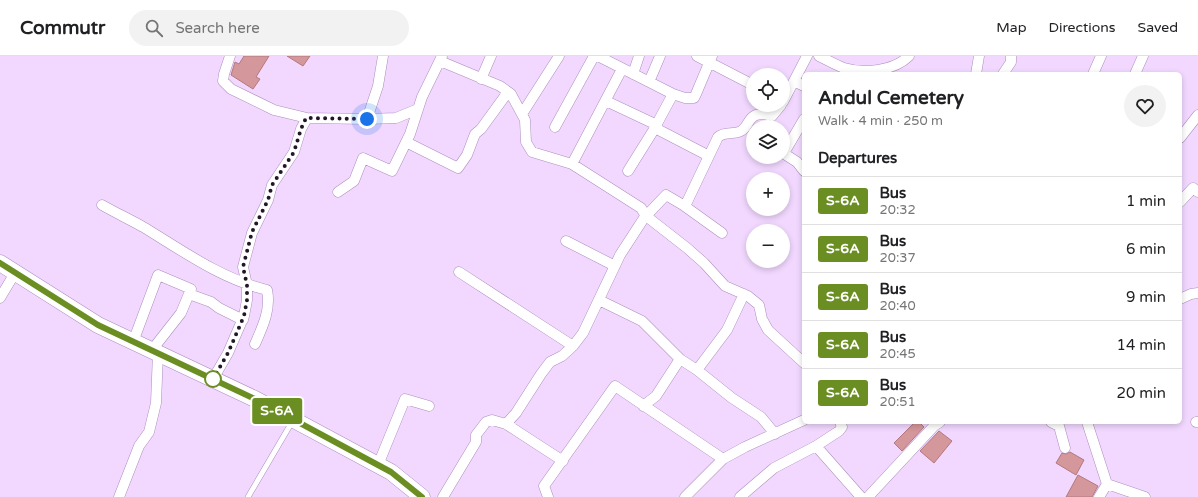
<!DOCTYPE html>
<html lang="en">
<head>
<meta charset="utf-8">
<style>
  :root { --surface:#fff; --page:#f2f2f2; --text:#202124; --muted:#757577; --line:#e0e0e0 }
  body { margin:0; font-family:"Varela Round",sans-serif; background:var(--page); color:var(--text); height:100vh; display:flex; flex-direction:column; font-size:15px; white-space:nowrap }
  * { box-sizing:border-box; margin:0 }
  p { font-size:13px; color:var(--muted) }
  .icon { flex:none; width:22px; height:22px; fill:none; stroke:currentColor; stroke-width:2; stroke-linecap:round; stroke-linejoin:round }
  .map { position:relative; flex:1; overflow:hidden }
  .drawer { position:absolute; left:802px; top:16px; width:380px; height:352px; display:flex; flex-direction:column; background:var(--surface); border-radius:6px; box-shadow:0 2px 6px #0003 }
  .drawer>* { flex:none }
  .badge { padding:0 8px; border-radius:3px; font-size:14px; line-height:26px }
  .tools { position:absolute; left:746px; top:12px; display:grid; gap:8px }
  .tools a { display:grid; place-items:center; width:44px; height:44px; border-radius:50%; background:var(--surface); box-shadow:0 2px 6px #0003; font-size:20px }
  .you { position:absolute; width:20px; height:20px; margin:-10px; border:3px solid #fff; border-radius:50%; background:#1a73e8; box-shadow:0 0 0 6px #1a73e833 }
  .map>.badge { position:absolute; translate:-50% -50%; box-shadow:0 0 0 2px #fff }
  h2 { padding:0 16px; font-size:15px; line-height:36px }
  .round { display:grid; place-items:center; flex:none; width:42px; height:42px; border-radius:21px; background:var(--page) }
  .headline { display:flex; align-items:center; justify-content:space-between; height:68px; padding:0 16px }
  h1 { font-size:19px; font-weight:700; line-height:30px }
  ul { padding:0; list-style:none }
  li { display:flex; align-items:center; gap:12px; height:48px; padding:0 16px; border-top:1px solid var(--line) }
  li div { flex:1 }
  li b { display:block; font-size:15px }
  li em { font-style:normal }
  li .badge { min-width:44px; font-weight:700; text-align:center }
  header { display:flex; align-items:center; gap:24px; box-sizing:border-box; height:56px; padding:0 20px; background:var(--surface); border-bottom:1px solid var(--line) }
  header strong { font-size:19px }
  nav { display:flex; gap:22px; margin-inline-start:auto; font-size:14px }
  .search { width:280px; height:36px; background:var(--page); display:flex; align-items:center; gap:10px; box-sizing:border-box; padding:0 14px; border-radius:22px; color:var(--muted); font-size:15px }
  .map>svg:first-child { display:block }
</style>
</head>
<body>
<header>
<strong>Commutr</strong>
<div class="search"><svg class="icon" aria-label="search" viewBox="0 0 24 24"><circle cx="10" cy="10" r="6"/><path d="M15 15l6 6"/></svg>Search here</div>
<nav><a>Map</a><a>Directions</a><a>Saved</a></nav>
</header>
<div class="map">
<svg width="1198" height="441" viewBox="0 0 1198 441">
  <rect width="100%" height="100%" fill="#f2d8ff"/>
  <path fill="#d4979b" stroke="#b3797d" d="M244,0H269L256,21L260,23L253,33L231,19L235,6L239,8Z
    M287,0H310L303,10Z
    M915,366H919L924,371L902,395L894,387Z
    M939,375L952,385L934,407L920,395Z
    M1070,396L1084,404L1076,419L1056,407L1062,397L1066,398Z
    M1078,419L1098,430L1092,441H1066Z"/>
  <g fill="none" stroke-linecap="round" stroke-linejoin="round">
    <g stroke="#ad8ebc" stroke-width="6">
      <path id="service" d="M248,441L292,366"/>
    </g>
    <g stroke="#ad8ebc" stroke-width="11">
      <path id="minor" d="M230,0L224,18L223,25L231,33L274,54L307,62L367,63
        M383,0L378,30L367,63L396,62L418,53
        M598,0L673,38L685,42H694L696,38L712,0
        M697,0L753,29
        M819,0C827,4 836,9 844,12C864,18 894,15 909,0
        M440,5L500,30L511,38L525,64L526,86L532,96L572,108L641,152L646,160L687,192L704,207L725,230L748,240L759,249L762,263L768,274L804,307
        M633,18L639,0
        M976,18L979,0
        M1003,18L1011,6V0
        M1093,18L1101,0
        M1135,18L1143,0
        M481,23L491,0
        M794,25L804,30
        M649,26L660,0
        M606,45L657,69
        M783,46L807,0
        M522,58L559,0
        M555,71L594,0
        M655,72L709,100
        M1180,82L1198,59
        M406,86L458,112L467,99L475,78L481,73L505,40L511,38
        M783,97L797,106L804,115
        M784,97L804,63
        M572,108L622,13
        M628,115L653,75L673,38
        M338,136L354,125L363,102L392,115L410,78L422,41L442,0
        M1180,146L1193,132L1198,136
        M102,149C116,157 131,164 145,172C184,196 222,223 267,234C271,253 263,270 255,288
        M683,149L722,177
        M566,185L615,210
        M459,216L573,290
        M189,238L211,246L219,252L243,264
        M744,238L727,274L697,314L732,342L761,361L775,378
        M0,242L15,217
        M1180,243L1191,238L1198,237
        M599,244L642,265L680,303
        M133,286L158,219L191,233L181,257L152,294
        M213,323L228,297L244,260L247,244V229L243,211L252,177L268,144L272,129L294,96L301,73L307,62
        M643,350L656,340L680,303L697,314
        M840,366L842,371L839,375L816,390L861,441
        M1051,366L1059,370L1065,392
        M1087,366L1107,428L1099,441
        M1196,366H1198
        M506,368L563,405
        M723,403L745,391L804,364
        M378,409L405,343L429,350
        M1107,428L1145,441
        M119,441L139,390L149,376L156,347L158,297
        M443,441L476,386V379L486,366L492,364L506,368L516,357L541,318L550,306L562,300L573,290L583,277L620,199L644,162L666,139L683,149L687,146L718,81C724,75 734,79 741,75C748,71 748,62 756,59C761,57 767,59 772,60L781,49
        M548,441L544,430L615,330L723,403L685,441
        M740,441L774,412L816,390
        M868,441L934,370L940,366"/>
    </g>
    <g stroke="#ad8ebc" stroke-width="17">
      <path id="primary" d="M0,207L98,269L255,343L391,416L422,441"/>
    </g>
    <use href="#service" stroke="#fff" stroke-width="5"/>
    <use href="#minor" stroke="#fff" stroke-width="10"/>
    <use href="#primary" stroke="#fff" stroke-width="16"/>
  </g>
  <g fill="none" stroke-linecap="round" stroke-linejoin="round">
    <g stroke="#fff" stroke-width="9">
      <path id="line" d="M0,207L98,269L255,343L391,416L422,441"/>
    </g>
    <use href="#line" stroke="#6b8e23" stroke-width="6"/>
    <path stroke="#221627" stroke-width="4" stroke-dasharray="0 7.2" d="M213,323L228,297L244,260L247,244V229L243,211L252,176L268,144L272,129L294,96L301,73L306,62L367,63"/>
  </g>
  <circle fill="#fff" stroke="#6b8e23" stroke-width="2" cx="213" cy="323" r="8"/>
</svg>
<div class="tools">
<a><svg class="icon" aria-label="locate" viewBox="0 0 24 24"><circle cx="12" cy="12" r="6"/><path d="M12 2v4M12 18v4M2 12h4M18 12h4"/></svg></a>
<a><svg class="icon" aria-label="layers" viewBox="0 0 24 24"><path d="M12 4l9 5-9 5-9-5zM3 14l9 5 9-5"/></svg></a>
<a>+</a>
<a>−</a>
</div>
<div class="you" style="left:367px;top:63px"></div>
<b class="badge" style="left:277px;top:355px;background:#6b8e23;color:#fff">S-6A</b>
<section class="drawer">
<div class="headline"><div><h1>Andul Cemetery</h1><p>Walk · 4 min · 250 m</p></div><a class="round"><svg class="icon" aria-label="heart" viewBox="0 0 24 24"><path d="M12 20l-8-8c-3-5 5-10 8-4 3-6 11-1 8 4z"/></svg></a></div>
<h2>Departures</h2>
<ul>
<li><span class="badge" style="background:#6b8e23;color:#fff">S-6A</span><div><b>Bus</b><p>20:32</p></div><em>1 min</em></li>
<li><span class="badge" style="background:#6b8e23;color:#fff">S-6A</span><div><b>Bus</b><p>20:37</p></div><em>6 min</em></li>
<li><span class="badge" style="background:#6b8e23;color:#fff">S-6A</span><div><b>Bus</b><p>20:40</p></div><em>9 min</em></li>
<li><span class="badge" style="background:#6b8e23;color:#fff">S-6A</span><div><b>Bus</b><p>20:45</p></div><em>14 min</em></li>
<li><span class="badge" style="background:#6b8e23;color:#fff">S-6A</span><div><b>Bus</b><p>20:51</p></div><em>20 min</em></li>
</ul>
</section>
</div>
</body>
</html>
